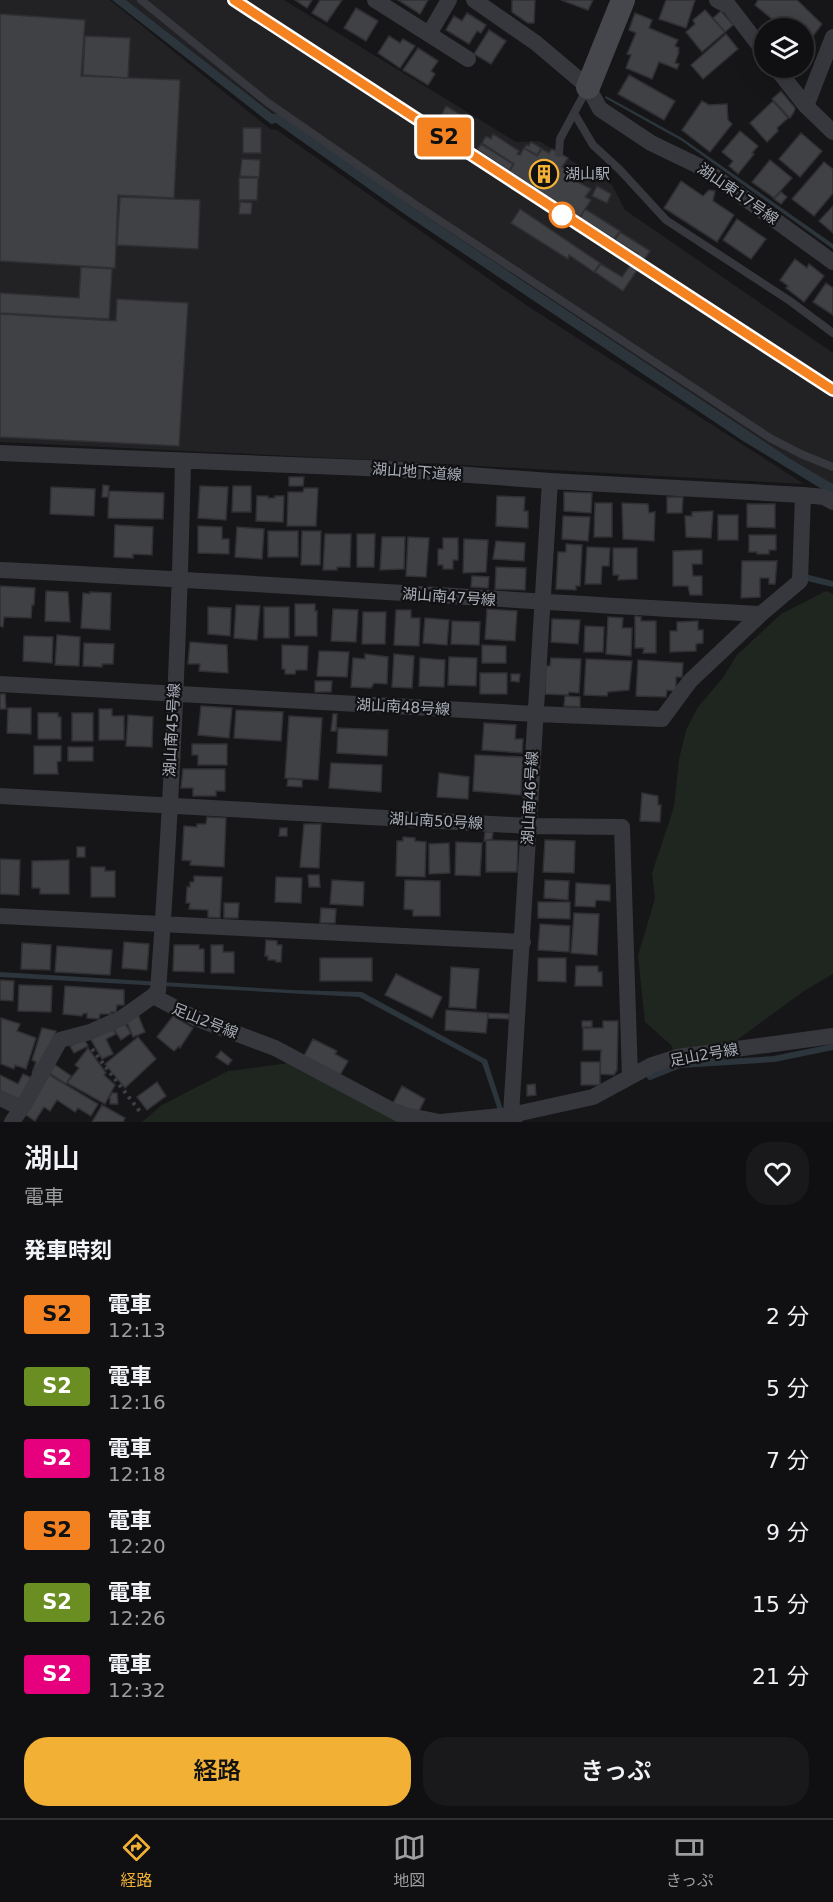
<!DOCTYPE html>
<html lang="ja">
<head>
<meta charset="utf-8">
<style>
  :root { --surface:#101012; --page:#19191b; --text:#f1f3f6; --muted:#9c9d9f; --line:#303032; --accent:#f2b134 }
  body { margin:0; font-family:"DejaVu Sans","Noto Sans JP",sans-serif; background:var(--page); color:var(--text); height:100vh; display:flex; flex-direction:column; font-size:22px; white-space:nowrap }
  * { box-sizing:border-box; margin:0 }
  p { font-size:20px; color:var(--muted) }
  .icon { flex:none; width:33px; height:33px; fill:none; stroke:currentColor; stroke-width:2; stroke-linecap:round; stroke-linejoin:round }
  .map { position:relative; height:1122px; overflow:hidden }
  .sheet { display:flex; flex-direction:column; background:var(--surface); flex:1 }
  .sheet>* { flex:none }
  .badge { padding:0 12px; border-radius:4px; font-size:21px; line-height:39px }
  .buttons { position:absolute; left:754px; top:18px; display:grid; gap:12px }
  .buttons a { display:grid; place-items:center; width:60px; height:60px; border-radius:50%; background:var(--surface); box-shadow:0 6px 24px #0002,0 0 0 2px var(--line); font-size:30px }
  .map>.badge { position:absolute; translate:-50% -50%; box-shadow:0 0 0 3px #fff }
  h2 { padding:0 24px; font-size:22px; line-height:54px }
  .round { display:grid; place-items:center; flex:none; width:63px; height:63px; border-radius:24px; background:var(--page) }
  .headline { display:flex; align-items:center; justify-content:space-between; height:102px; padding:0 24px }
  h1 { font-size:28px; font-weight:600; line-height:45px }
  .primary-button { display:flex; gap:12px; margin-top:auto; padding:12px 24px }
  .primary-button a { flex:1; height:69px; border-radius:24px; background:var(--accent); color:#111; font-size:24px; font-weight:600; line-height:69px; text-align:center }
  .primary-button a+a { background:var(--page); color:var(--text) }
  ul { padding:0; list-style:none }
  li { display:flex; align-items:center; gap:18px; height:72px; padding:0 24px }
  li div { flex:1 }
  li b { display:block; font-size:22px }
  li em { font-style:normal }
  li .badge { min-width:66px; font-weight:700; text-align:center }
  .tabs { display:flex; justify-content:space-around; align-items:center; height:84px; border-top:2px solid var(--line); background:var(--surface); font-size:16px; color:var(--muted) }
  .tabs a { display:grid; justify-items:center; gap:3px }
  .tabs .on { color:var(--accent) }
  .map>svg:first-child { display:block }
</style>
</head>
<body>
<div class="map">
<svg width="833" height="1122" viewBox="0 0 833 1122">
  <rect width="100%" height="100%" fill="#161618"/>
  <path fill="#222225" d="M0,0H110L270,129L277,130L526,305L804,484L354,459L0,442Z
    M126,0H284L516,142L539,141L612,185L625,210L833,353V484L789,458L274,114Z"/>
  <path fill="#1e261f" d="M826,591L833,594V974L804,991L729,1046L673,1050L671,1045L645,1022L638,956L655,898L652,873L674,807L679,759L686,730L698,707L722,679L737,655L781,614Z
    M290,1063L408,1122H142L162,1105L228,1071Z"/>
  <path fill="#2c353c" d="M112,0H126L273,114H282L412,207L789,458L833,484V496L743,441L403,213L276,123L271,124Z
    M606,96L682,138L833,244V249L682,141L605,98Z
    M0,972L291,990L362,992L487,1060L507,1122H502L482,1063L359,997L0,977Z"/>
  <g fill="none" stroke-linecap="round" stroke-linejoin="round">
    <path stroke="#2c353c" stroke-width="6" d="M808,578L833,584
      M650,1077L680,1065L774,1059L833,1047"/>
  </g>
  <path fill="#404145" stroke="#303034" stroke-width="1.5" d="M295,0H312L307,8Z
    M320,0H342L327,22L312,13Z
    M398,0H428L420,14Z
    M512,0H535L534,23H528L512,12Z
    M561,0H593L588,10Z
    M666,0H695L686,28L659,19Z
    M758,0H797L822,24L813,36L806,30L804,33V28H783L755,5Z
    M356,8L378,21L366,41L344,28Z
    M705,10L725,32L702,52L686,32L695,24L693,20Z
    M721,11L733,25L725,32L713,18Z
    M467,13L486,25L481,33L477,31L469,44L446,30L454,16L462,21Z
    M635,13L652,20L649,28L678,40L675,46L679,48L678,52H679L675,63L679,64L677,69L659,62L652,79L626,68L631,55L627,54L636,33L629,30Z
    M0,14L85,20L81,76L180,80L174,198L118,195L115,268L0,261Z
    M489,30L506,41L491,64L474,54Z
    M726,34L738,49L703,79L691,65Z
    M85,36L130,38L128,78L83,75Z
    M389,36L400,43L403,39L415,46L400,68L378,53Z
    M418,48L438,61L431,71L435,74L428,85L403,70Z
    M629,75L675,101L664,120L618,94Z
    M781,91L795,108L794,112L790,118L772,99Z
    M702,101L709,105L727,104L728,120L732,124L710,152L682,130Z
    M773,101L788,118L777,128L778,131L767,142L750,123Z
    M446,106L468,119L462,128L441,116Z
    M243,128H261V153H243Z
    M740,131L758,146L752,153L754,154L738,174L729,166L733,161L722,152Z
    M801,133L822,151L800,177L779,159Z
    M493,134L519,151L517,154L520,155L524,148L537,156L542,149L549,153L552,149L568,158L562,167L578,177L576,181L591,189L585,197L591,200L580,217L509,172L514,164L482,143L486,136L491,139Z
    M531,142L541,148L537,155L524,148L527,145L529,146Z
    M481,144L513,164L509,171L477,150Z
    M242,159L260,160L259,177L240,176Z
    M770,160L792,178L774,198L752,182Z
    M824,162L833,169V193L814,216L792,199Z
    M239,178H258L257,200H239Z
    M681,181L703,196L709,190L715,191L713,201L734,215L717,242L664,208Z
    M597,186L611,194L607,203L592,196Z
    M781,192L787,197L781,204L774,199Z
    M120,197L200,200L198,249L117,245Z
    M240,202L252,203L251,214H239Z
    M833,206V233L819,221Z
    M520,209L600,263L594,272L569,255L568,259L511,223Z
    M585,209L620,231L614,239L580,218Z
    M737,219L766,239L751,259L723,240Z
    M620,232L650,251L623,291L595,272L601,264L622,277L638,254L615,240Z
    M795,259L807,268L809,264L824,276L804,302L786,288L788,286L780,280Z
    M81,267L112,269L109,319L0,313V293L79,298Z
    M826,283L833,288V315L813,302Z
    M117,299L188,303L179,446L0,437V314L116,321Z
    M289,477H304L303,486H289Z
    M103,485L109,486L108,497H102Z
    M200,486L228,487L226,520L198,518Z
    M233,486H251V512H232Z
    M51,487L95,489L94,516L50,514Z
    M304,488H318L316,526H287L288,492H303Z
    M109,491L164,493L163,519L108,518Z
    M564,492L592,493L591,513L564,511Z
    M257,496H268V498H275V496H284L283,522L256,521Z
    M497,496L525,497L524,511H528V528L496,526Z
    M667,497H683L682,513H667Z
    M595,503H612V537H594Z
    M622,503L648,504L649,513L655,512L654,541L623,539Z
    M747,504H775V528L747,527Z
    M713,511L711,538L686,537L685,516H692V512Z
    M718,515H738V540H718Z
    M563,516L590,517L588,541L562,539Z
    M115,525L153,527L152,555L133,554V558L114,557Z
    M198,526L222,527V539H229V554L198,553Z
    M237,527L264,529L262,559L235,557Z
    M268,531H298V557H268Z
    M302,531H321L320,565H301Z
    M325,534H351L350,567H337V570H323Z
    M357,534H375L374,567H357Z
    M749,535H776V550H769V554H757V552H749Z
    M382,537H405L404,569L380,570Z
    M408,537L429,538L426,577L406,576Z
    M443,538H458V560H453V569H443V565H438V549H443Z
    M464,539L488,540L486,572L463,573Z
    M496,541L525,543L524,561L493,559Z
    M566,544L582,545L580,586H576V590L556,589L558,552H566Z
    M587,547L610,548L609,566H602L601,584H585Z
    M613,548H637V579L618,580L619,575H613Z
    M702,550V564H692L693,576H702V595H690L688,586H673V551Z
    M742,561H777L775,584H769V578H760V597L741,598Z
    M496,567L526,568L525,590L495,589Z
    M472,576L489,577L488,588L471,587Z
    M0,586L35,588L34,605H32L31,618L4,617L3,627L0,626Z
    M46,591L68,592L70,622L45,621Z
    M90,592L111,593L110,630L81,628L83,593L90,594Z
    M295,604H315V611H317V636H295Z
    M236,605L260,606L257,640L234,638Z
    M208,607L231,608L230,636L208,634Z
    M264,607H289V638H264Z
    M333,609L358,610L356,642L331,641Z
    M487,609L517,611L515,641L485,639Z
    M396,610H411V618H420L419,646L394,645Z
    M363,612H386L385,644H362Z
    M635,616L641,617V621H656V653H643L644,648H635Z
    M608,617L623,618L622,628H632L631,656L606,654Z
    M425,618L449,620L447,645L423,643Z
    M552,619L580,620L578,644L551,642Z
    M452,621L480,622L479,645L451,644Z
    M698,621V630H703V643L696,644V651L670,652V631H677V622Z
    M585,626L604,627L603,652H584Z
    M57,635L80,637L79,666L55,665Z
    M24,636L53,637L52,663L23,661Z
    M190,642L227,645L228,673L199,671L200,664H188Z
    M84,643L114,644L113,664H102V667L83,666Z
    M282,645L308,646L307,670H296L295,674H285V669H282Z
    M482,645L506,646V663H482Z
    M319,651L349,652L347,677L317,676Z
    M365,654L388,657L387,684L374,683L371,688L351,687L353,658L365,659Z
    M394,654L414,656L412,688L392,687Z
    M449,657L477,658L476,686L448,685Z
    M420,658L445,660L444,687L419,686Z
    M551,658L581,659L579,693L569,692L568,695L545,694L546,666H550Z
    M586,659L632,661L629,690L608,692L607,696L584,695Z
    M638,660L683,663L682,677H676V688L674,691L667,690L666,697L636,696Z
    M480,673H507V694H480Z
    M511,674H520L519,682L511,681Z
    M315,681H332L331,692H315Z
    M0,694H5L6,709H0Z
    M565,696L580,697V707L564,706Z
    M201,706L232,708L229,738L198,735Z
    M8,708H31V734L7,733Z
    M99,709H112V716H124V740H99Z
    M236,710L283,712L281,741L234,738Z
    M38,713H58V717H61V739H38Z
    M72,713H93V741H72Z
    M333,714H337L336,731H331Z
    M128,715L153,717L152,747L126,746Z
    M289,716L322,718L318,780L285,778Z
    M484,723L516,725L515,739H523L522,753L482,750Z
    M338,728L388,730L387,756L337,753Z
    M192,744H227V765H198V755H192Z
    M34,746H61V761L57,762L58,774H34Z
    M68,747H93V761H68Z
    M475,755L523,757L521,795L473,791Z
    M331,763L382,765L381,792L329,788Z
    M183,769H225V791H216V796H193V788H181Z
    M439,773L469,777L468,799L437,797Z
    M288,779L302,780V787L287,786Z
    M642,793L658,796V805H661L660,822L640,821Z
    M207,817L226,818L224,867L190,865L191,861L182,860L184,826L197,827V824H206Z
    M304,824H321L319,868L300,867Z
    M280,828H287V836H279Z
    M485,832H493L492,839L484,841Z
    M403,837L415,838V841L426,842L425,877L396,876L397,841H403Z
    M486,840L518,841L517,872H486Z
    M545,840L575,841L574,873L543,872Z
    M456,842L482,843L480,876L455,875Z
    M449,843L450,873L429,874V844Z
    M77,847H85V857H77Z
    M0,859L20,860L19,895L0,894Z
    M69,860V894H40V888H32V861Z
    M91,867H105V871H115V897H91Z
    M308,875H319L320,887H309Z
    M194,876L222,877L220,918L208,917V910L189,909L190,903H186L187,887H190V882H194Z
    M276,877L302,878L301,903L275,902Z
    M332,880L364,882L363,906L330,904Z
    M405,880L440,881V916H413V910L404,909Z
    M545,880L569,881L568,900L544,898Z
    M576,883L610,885V901L596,900L595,907L575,906Z
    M538,902H570V919L538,918Z
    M224,903H239L238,918H224Z
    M321,908L336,909L335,923H320Z
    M574,913L599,914L597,955L571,953Z
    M540,924L570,926L569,952L538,950Z
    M266,940L277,941V945H282L281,962H276V960H268V956H265Z
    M124,942L149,944L147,970L122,968Z
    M22,943L51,945L50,970L21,969Z
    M174,945H199V949H204V972L173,971Z
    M211,945H223V952H234V973H211Z
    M57,946L112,950L110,975L55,972Z
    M320,958H372V981H320Z
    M538,958H566V982L538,981Z
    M576,966H598V972H602V986H575Z
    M451,967L479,969L476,1009L449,1007Z
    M396,974L442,997L432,1018L385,995Z
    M0,980L14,981L13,1001L0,1000Z
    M19,985L52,986L51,1012L18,1011Z
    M65,986L124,990V1005H117L116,1012H111V1014H100L99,1019L87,1018V1013L83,1014L82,1016L63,1014Z
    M446,1010L488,1013L486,1033L445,1030Z
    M137,1012L145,1032L133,1037L126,1020Z
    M488,1013L509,1014V1019L488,1018Z
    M173,1016L193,1028L180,1048L179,1046L174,1051L157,1037Z
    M1,1018L20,1024L17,1031L36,1038L26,1069L15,1065L14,1069L1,1064Z
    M123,1021L131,1033L121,1040L113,1028Z
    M582,1021H592V1027H582Z
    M603,1021H618L617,1070L614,1075L600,1074L601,1050H583V1028H603Z
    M42,1028L56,1031L48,1053L32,1073L36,1062L32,1060Z
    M112,1028L116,1034L106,1039L113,1054L102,1059L90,1038Z
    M138,1037L156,1059L125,1088L105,1064Z
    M84,1039L88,1046L74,1053L70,1046Z
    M313,1039L337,1051L335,1054L348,1061L340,1075L304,1056Z
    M88,1048L106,1073L104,1075L115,1085L105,1104L67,1083L79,1068L75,1065Z
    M221,1051L232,1060L228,1065L216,1057Z
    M581,1062H600V1085H581Z
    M54,1064L71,1076L66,1084L49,1073Z
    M23,1074L34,1079L22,1102L0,1092V1075L18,1084Z
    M48,1074L98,1104L91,1116L78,1108L75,1112L57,1100L50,1111L44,1107L35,1121L23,1113Z
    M157,1082L166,1096L147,1110L137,1097Z
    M535,1084L536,1095L527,1096V1085Z
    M402,1086L425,1099L419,1111L405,1108L393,1103Z
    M112,1093H117L118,1104H110V1096Z
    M102,1105L125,1118L123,1122H92Z"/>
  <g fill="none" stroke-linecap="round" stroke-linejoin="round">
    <path stroke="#3d3f44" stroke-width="4" stroke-dasharray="3 4.5" stroke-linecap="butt" d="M92,1049L141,1113"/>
    <path stroke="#37383d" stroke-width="8" d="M141,0L267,102L416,205L770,438L801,454L833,467
      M574,113L593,145L620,170L666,220L790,301L833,333
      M559,153L560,139L588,87"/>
    <path stroke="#37383d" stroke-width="16" d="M375,0L468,59
      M474,0L536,43L588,87L600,109L651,143L703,168L833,262
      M717,0L729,6L765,53
      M429,34L449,0
      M776,68L806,106L833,37
      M806,106L833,132
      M0,453L389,469L550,481L803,495L824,497L833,502
      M0,570C254,582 508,601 761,614L800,581L803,495
      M0,684L535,714L662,719L690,681L761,614
      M0,796L529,826L622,827L630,1077
      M0,916L523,942
      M153,996L158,991C171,815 179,638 183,462
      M0,1098L21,1108
      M12,1122L25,1103L60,1040L90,1032L122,1018L153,996L195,1018L275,1048L399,1114L440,1122
      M441,1122L511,1115L593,1097L652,1065L677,1057L833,1036
      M514,1122L511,1115L550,481"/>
    <path stroke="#45474d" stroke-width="24" d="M588,87L623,0"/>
    <g stroke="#4a4c52" stroke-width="7">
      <path id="rail" d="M234,0L833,390"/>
    </g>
    <use href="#rail" stroke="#111113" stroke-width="4.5" stroke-dasharray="14" stroke-linecap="butt"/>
  </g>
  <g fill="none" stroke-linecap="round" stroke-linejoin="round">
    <g stroke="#fff" stroke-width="14">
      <path id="line" d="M234,0L833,390"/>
    </g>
    <use href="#line" stroke="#f58220" stroke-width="9"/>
  </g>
  <defs>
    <g id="building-ring" transform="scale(1.5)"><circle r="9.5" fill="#111113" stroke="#f2b134" stroke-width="1.5"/><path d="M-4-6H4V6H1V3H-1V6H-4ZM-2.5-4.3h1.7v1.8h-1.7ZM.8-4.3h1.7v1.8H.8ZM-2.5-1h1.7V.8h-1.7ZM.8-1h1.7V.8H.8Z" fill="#f2b134"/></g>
  </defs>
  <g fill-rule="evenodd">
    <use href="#building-ring" x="544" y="174"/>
  </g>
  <circle fill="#fff" stroke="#f58220" stroke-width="3" cx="562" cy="215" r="12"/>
  <g text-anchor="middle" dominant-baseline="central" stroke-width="4.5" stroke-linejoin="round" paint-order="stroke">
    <g font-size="15" fill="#a8adb8" stroke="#111113" text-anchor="start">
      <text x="565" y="174">湖山駅</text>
    </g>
    <g font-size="15" fill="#a8adb8" stroke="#111113">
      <text transform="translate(738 194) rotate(35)">湖山東17号線</text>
      <text transform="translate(417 472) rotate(4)">湖山地下道線</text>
      <text transform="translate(449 597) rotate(4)">湖山南47号線</text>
      <text transform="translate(403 707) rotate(3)">湖山南48号線</text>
      <text transform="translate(172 730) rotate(-87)">湖山南45号線</text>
      <text transform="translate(530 798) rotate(-87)">湖山南46号線</text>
      <text transform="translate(436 821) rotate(3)">湖山南50号線</text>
      <text transform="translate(205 1021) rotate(22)">足山2号線</text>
      <text transform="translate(704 1055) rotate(-10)">足山2号線</text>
    </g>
  </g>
</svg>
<div class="buttons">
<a><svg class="icon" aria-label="layers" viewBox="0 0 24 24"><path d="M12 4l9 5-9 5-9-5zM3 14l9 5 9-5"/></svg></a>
</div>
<b class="badge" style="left:444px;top:137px;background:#f58220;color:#111">S2</b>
</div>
<section class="sheet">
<div class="headline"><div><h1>湖山</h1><p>電車</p></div><a class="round"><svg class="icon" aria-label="heart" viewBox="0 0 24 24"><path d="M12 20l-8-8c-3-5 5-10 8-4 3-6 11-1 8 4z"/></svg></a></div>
<h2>発車時刻</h2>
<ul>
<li><span class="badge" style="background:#f58220;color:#111">S2</span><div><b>電車</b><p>12:13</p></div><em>2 分</em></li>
<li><span class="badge" style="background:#6b8e23;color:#fff">S2</span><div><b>電車</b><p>12:16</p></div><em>5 分</em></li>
<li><span class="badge" style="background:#e6007e;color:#fff">S2</span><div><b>電車</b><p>12:18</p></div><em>7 分</em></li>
<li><span class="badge" style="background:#f58220;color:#111">S2</span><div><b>電車</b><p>12:20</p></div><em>9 分</em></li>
<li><span class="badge" style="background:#6b8e23;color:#fff">S2</span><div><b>電車</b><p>12:26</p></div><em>15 分</em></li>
<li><span class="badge" style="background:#e6007e;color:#fff">S2</span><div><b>電車</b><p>12:32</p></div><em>21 分</em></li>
</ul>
<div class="primary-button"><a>経路</a><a>きっぷ</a></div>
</section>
<nav class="tabs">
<a class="on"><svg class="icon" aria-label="directions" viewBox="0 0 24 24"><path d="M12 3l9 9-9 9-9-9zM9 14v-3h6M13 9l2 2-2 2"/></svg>経路</a>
<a><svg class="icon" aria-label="map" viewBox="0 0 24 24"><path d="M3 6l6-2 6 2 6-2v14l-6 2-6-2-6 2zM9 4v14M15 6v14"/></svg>地図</a>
<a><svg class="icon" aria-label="tickets" viewBox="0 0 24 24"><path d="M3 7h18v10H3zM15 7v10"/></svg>きっぷ</a>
</nav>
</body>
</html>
